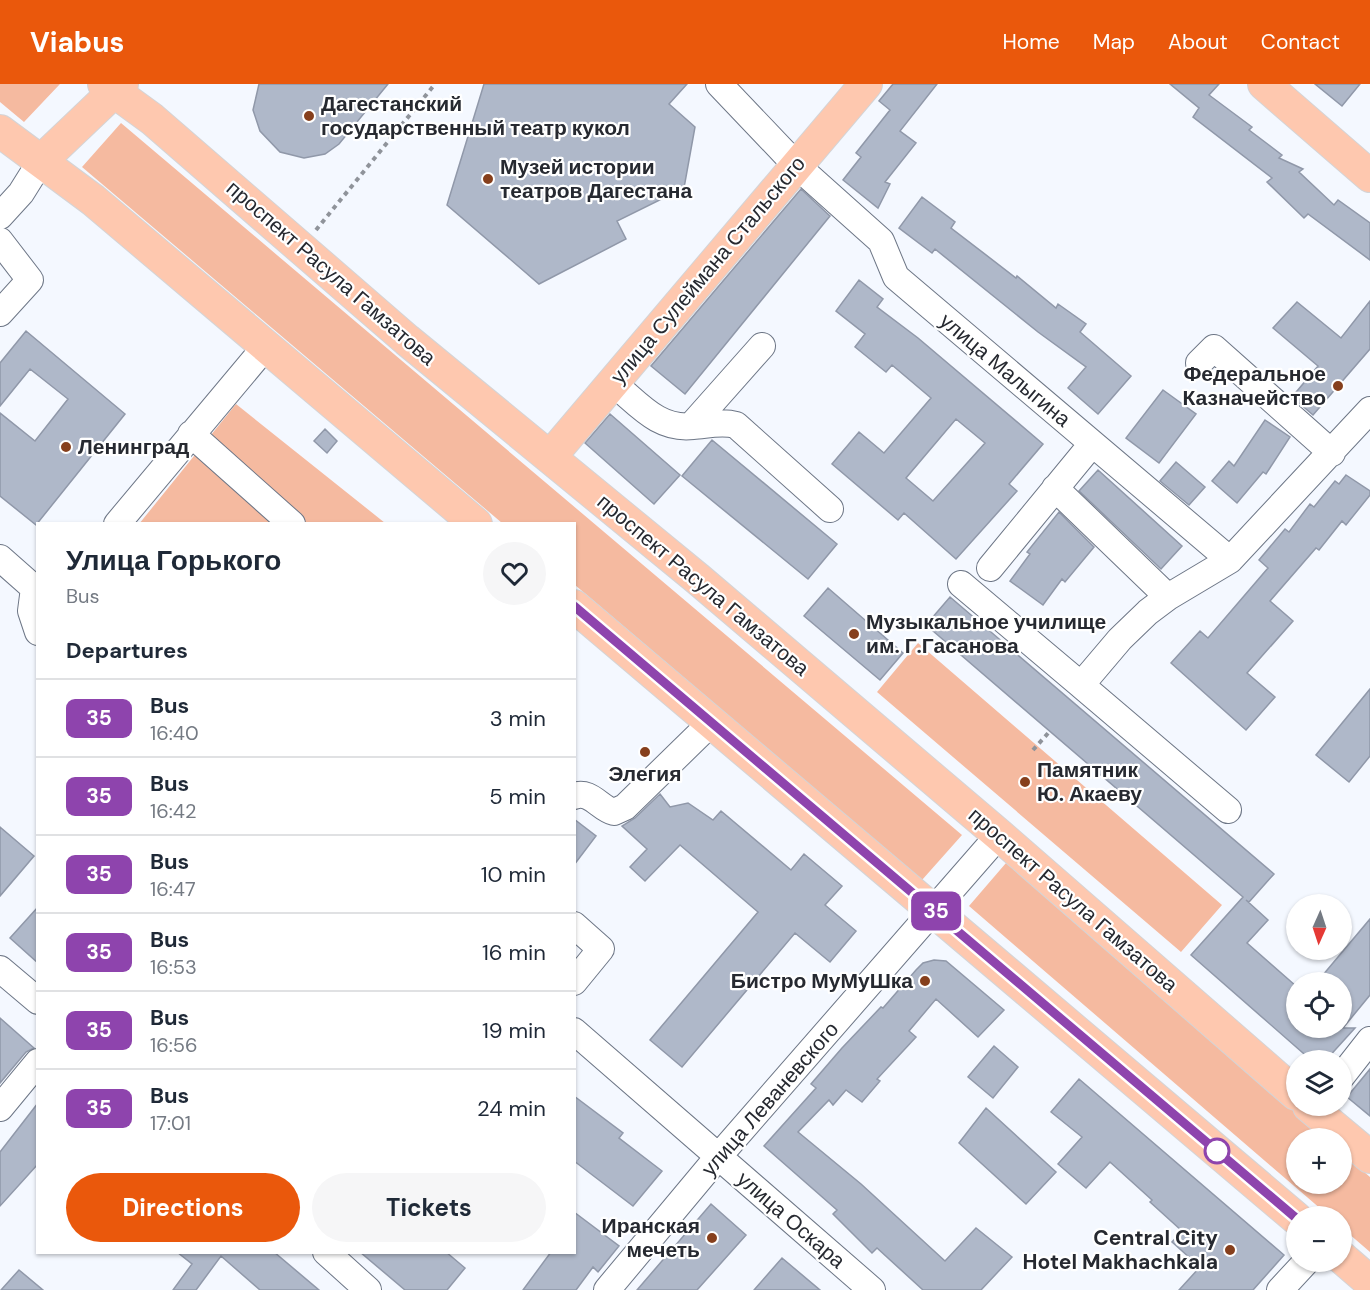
<!DOCTYPE html>
<html lang="en">
<head>
<meta charset="utf-8">
<style>
  :root { --surface:#fff; --page:#f6f6f7; --text:#1f2937; --muted:#747a83; --line:#e0e1e3; --accent:#ea580c }
  body { margin:0; font-family:"DM Sans",sans-serif; background:var(--page); color:var(--text); height:100vh; display:flex; flex-direction:column; font-size:22px; white-space:nowrap }
  * { box-sizing:border-box; margin:0 }
  p { font-size:20px; color:var(--muted) }
  .icon { flex:none; width:33px; height:33px; fill:none; stroke:currentColor; stroke-width:2; stroke-linecap:round; stroke-linejoin:round }
  .map { position:relative; flex:1; overflow:hidden }
  .panel { position:absolute; left:36px; top:438px; width:540px; height:732px; display:flex; flex-direction:column; background:var(--surface); border-radius:0px; box-shadow:0 2px 4px #0004 }
  .panel>* { flex:none }
  .badge { padding:0 12px; border-radius:9px; font-size:21px; line-height:39px }
  .needle { width:39px; rotate:183deg }
  .tools { position:absolute; left:1286px; top:810px; display:grid; gap:12px }
  .tools a { display:grid; place-items:center; width:66px; height:66px; border-radius:50%; background:var(--surface); box-shadow:0 2px 4px #0004; font-size:30px }
  .map>.badge { position:absolute; translate:-50% -50%; box-shadow:0 0 0 3px #fff }
  h2 { padding:0 30px; font-size:22px; line-height:54px }
  .round { display:grid; place-items:center; flex:none; width:63px; height:63px; border-radius:32px; background:var(--page) }
  .summary { display:flex; align-items:center; justify-content:space-between; height:102px; padding:0 30px }
  h1 { font-size:28px; font-weight:700; line-height:45px }
  .button { display:flex; gap:12px; margin-top:auto; padding:12px 30px }
  .button a { flex:1; height:69px; border-radius:36px; background:var(--accent); color:#fff; font-size:24px; font-weight:700; line-height:69px; text-align:center }
  .button a+a { background:var(--page); color:var(--text) }
  ul { padding:0; list-style:none }
  li { display:flex; align-items:center; gap:18px; height:78px; padding:0 30px; border-top:2px solid var(--line) }
  li div { flex:1 }
  li b { display:block; font-size:22px }
  li em { font-style:normal }
  li .badge { min-width:66px; font-weight:700; text-align:center }
  header { display:flex; align-items:center; gap:36px; box-sizing:border-box; height:84px; padding:0 30px; background:var(--accent); color:#fff }
  header strong { font-size:28px }
  nav { display:flex; gap:33px; margin-inline-start:auto; font-size:21px }
  .map>svg:first-child { display:block }
</style>
</head>
<body>
<header>
<strong>Viabus</strong>
<nav><a>Home</a><a>Map</a><a>About</a><a>Contact</a></nav>
</header>
<div class="map">
<svg width="1370" height="1206" viewBox="0 0 1370 1206">
  <rect width="100%" height="100%" fill="#f4f8ff"/>
  <path fill="#f5baa0" d="M0,0H60L24,38L0,18Z
    M121,39L962,751L922,796L575,501L574,440L502,439L82,83Z
    M236,320L385,439L139,440Z
    M918,559L1222,821L1181,868L877,608Z
    M1006,779L1325,1054H1296V1100H1341V1068L1370,1093V1168L1341,1143V1132H1329L969,822Z"/>
  <path fill="#afb8c9" stroke="#9098a9" stroke-width="1.5" fill-rule="evenodd" d="M259,0H388L339,60L325,70L304,74L280,68L260,47L253,26Z
    M484,0H687L669,20L695,43L684,104L617,137L626,155L539,200L447,121Z
    M893,0H937L900,47L916,59L885,98L890,100L878,124L843,96L861,73L856,69L890,26L879,17Z
    M1170,0H1219L1209,11L1252,43L1249,46L1282,71L1279,74L1303,85L1299,88L1334,121L1338,116L1370,139V176L1308,130L1304,134L1267,98L1272,94L1193,33L1199,24Z
    M1315,0H1360L1342,22Z
    M801,105L830,132L685,310L651,282Z
    M922,113L955,138L951,144L1016,194L1017,192L1056,224L1058,220L1086,240L1080,248L1131,292L1098,330L1068,304L1086,283L1038,248L935,165L932,169L899,144Z
    M859,196L883,215L877,223L918,254L1043,360L1009,400L1017,407L956,475L904,429L898,436L832,380L859,348L884,369L931,314L892,281L886,288L855,263L865,250L836,227ZM956,335L985,359L933,417L906,394Z
    M1370,217V265L1313,331L1292,313L1318,282L1273,244L1297,218L1341,254Z
    M26,247L125,330L36,441L0,412V329L35,357L68,315L30,285L0,322V279Z
    M1163,306L1196,330L1159,379L1126,354Z
    M610,330L680,391L654,420L585,359Z
    M1265,336L1290,353L1266,390L1263,388L1237,419L1212,397L1229,377L1234,382Z
    M325,345L337,357L327,369L314,357Z
    M712,356L837,460L808,495L682,392Z
    M1176,378L1205,403L1189,421L1160,397Z
    M1098,386L1182,462L1161,485L1079,407Z
    M1346,391L1370,407V411L1346,441L1342,437L1319,466L1316,464L1270,517L1293,537L1247,589L1275,613L1246,646L1171,579L1200,547L1208,554L1268,484L1259,476L1285,445L1289,448L1310,420L1314,423L1335,397L1339,400Z
    M1059,428L1094,463L1065,498L1062,495L1043,521L1010,497L1030,470L1027,468Z
    M828,504L903,569L880,596L804,532Z
    M950,513L1274,790L1249,818L1246,816L1268,836L1247,859L1296,902V944H1341V898H1317L1370,835V911L1343,944H1355L1326,976H1311L1191,871L1243,813L926,541Z
    M1370,605V672L1349,698L1316,671Z
    M660,710L670,723L688,719L713,736L721,727L791,786L804,770L842,802L825,821L856,847L830,878L795,849L682,983L650,956L758,828L680,761L645,797L630,783L647,765L622,742L635,734Z
    M574,735L596,752L574,781Z
    M0,743L34,772L0,812Z
    M38,823V879L10,854Z
    M934,876L946,877L1004,926L978,953L936,915L909,947L916,953L877,995L880,997L862,1018L846,1006L833,1021L829,1016L798,1048L861,1100L945,1177L976,1144L1012,1173L981,1206H923L877,1164L872,1169L833,1130L837,1126L764,1062L816,1004L811,1000L842,964L881,923L883,924L916,886L923,879Z
    M0,934L34,964L26,968L0,999Z
    M994,962L1018,983L993,1014L968,993Z
    M1370,985V1032L1347,1013Z
    M1079,995L1284,1171L1253,1206H1179L1200,1183L1172,1158L1182,1147L1150,1118L1152,1116L1110,1078L1086,1104L1058,1080L1082,1053L1051,1028Z
    M574,1012L623,1049L619,1054L662,1087L633,1122L574,1077Z
    M38,1019V1080L0,1122V1068Z
    M986,1024L1056,1088L1026,1120L959,1059Z
    M711,1120L746,1151L697,1206H637Z
    M574,1128L619,1162L598,1188L593,1183L576,1206H523L551,1168H574Z
    M177,1168H274L319,1206H260L221,1172L196,1206H173L192,1180Z
    M360,1168H446L465,1184L447,1206H405Z
    M782,1174L820,1206H754Z
    M19,1186L43,1206H1Z"/>
  <g fill="none" stroke-linecap="round" stroke-linejoin="round">
    <g stroke="#6d7686" stroke-width="28">
      <path id="minor" d="M719,0L796,81L881,157L896,193L1230,476
        M0,132L21,109L41,77
        M0,157L30,196L0,229
        M1199,279L1214,264L1332,369
        M613,299C639,320 658,346 693,342C707,341 722,337 736,341L830,425
        M691,342L762,262
        M191,350L292,440
        M1055,404L1168,513
        M117,440L266,262
        M0,474L34,504L38,502
        M990,484L1092,360
        M961,500L1081,601
        M34,504L31,527L38,548
        M574,712C591,706 599,724 614,728L625,723L712,638
        M1228,726L1081,601L1120,555L1148,528L1168,513L1230,476L1370,326
        M574,841L601,865L574,898
        M0,885L38,917
        M574,947L872,1206
        M1341,993L1370,956
        M0,1024L38,978
        M326,1168L368,1206
        M607,1206L718,1073L999,751
        M1280,1206L1306,1178"/>
    </g>
    <g stroke="#d4d4d6" stroke-width="34">
      <path id="major" d="M104,0L152,35L407,256L698,495L999,751L1296,1010
        M1264,0L1370,92
        M0,47L93,116L476,440
        M41,77L122,0
        M550,373L866,0
        M574,522L1296,1134
        M1309,1022L1370,1073
        M1341,1173L1370,1198"/>
    </g>
    <path stroke="#8f939a" stroke-width="4" stroke-dasharray="4.5 4.5" stroke-linecap="butt" d="M316,146L435,0
      M1033,666L1050,647"/>
    <use href="#minor" stroke="#fff" stroke-width="26"/>
    <use href="#major" stroke="#fec8af" stroke-width="32"/>
  </g>
  <g fill="none" stroke-linecap="round" stroke-linejoin="round">
    <g stroke="#fff" stroke-width="14">
      <path id="line" d="M574,522L1296,1134"/>
    </g>
    <use href="#line" stroke="#8e44ad" stroke-width="9"/>
  </g>
  <g fill="#863f1c" stroke="#fff" stroke-width="2">
    <circle cx="309" cy="32" r="6"/>
    <circle cx="488" cy="95" r="6"/>
    <circle cx="1338" cy="302" r="6"/>
    <circle cx="66" cy="363" r="6"/>
    <circle cx="854" cy="550" r="6"/>
    <circle cx="645" cy="668" r="6"/>
    <circle cx="1025" cy="698" r="6"/>
    <circle cx="925" cy="897" r="6"/>
    <circle cx="712" cy="1154" r="6"/>
    <circle cx="1230" cy="1166" r="6"/>
  </g>
  <circle fill="#fff" stroke="#8e44ad" stroke-width="3" cx="1217" cy="1067" r="12"/>
  <g text-anchor="middle" dominant-baseline="central" stroke-width="4.5" stroke-linejoin="round" paint-order="stroke">
    <g font-size="21" font-weight="bold" fill="#262930" stroke="#fff" text-anchor="start">
      <text x="321" y="20">Дагестанский<tspan x="321" dy="24">государственный театр кукол</tspan></text>
      <text x="500" y="83">Музей истории<tspan x="500" dy="24">театров Дагестана</tspan></text>
      <text x="1326" y="290" text-anchor="end">Федеральное<tspan x="1326" dy="24">Казначейство</tspan></text>
      <text x="78" y="363">Ленинград</text>
      <text x="866" y="538">Музыкальное училище<tspan x="866" dy="24">им. Г.Гасанова</tspan></text>
      <text x="1037" y="686">Памятник<tspan x="1037" dy="24">Ю. Акаеву</tspan></text>
      <text x="645" y="690" text-anchor="middle">Элегия</text>
      <text x="913" y="897" text-anchor="end">Бистро МуМуШка</text>
      <text x="700" y="1142" text-anchor="end">Иранская<tspan x="700" dy="24">мечеть</tspan></text>
      <text x="1218" y="1154" text-anchor="end">Central City<tspan x="1218" dy="24">Hotel Makhachkala</tspan></text>
    </g>
    <g font-size="21" fill="#262930" stroke="#fff">
      <text transform="translate(708 186) rotate(-50)">улица Сулеймана Стальского</text>
      <text transform="translate(331 189) rotate(41)">проспект Расула Гамзатова</text>
      <text transform="translate(1005 286) rotate(40)">улица Малыгина</text>
      <text transform="translate(703 501) rotate(40)">проспект Расула Гамзатова</text>
      <text transform="translate(1073 816) rotate(41)">проспект Расула Гамзатова</text>
      <text transform="translate(770 1015) rotate(-49)">улица Леваневского</text>
      <text transform="translate(791 1136) rotate(41)">улица Оскара</text>
    </g>
  </g>
</svg>
<div class="tools">
<a><svg class="needle" viewBox="-14 -14 28 28"><path d="M0-13l5 13h-10z" fill="#e53935"/><path d="M0 13l5-13h-10z" fill="#747a83"/></svg></a>
<a><svg class="icon" aria-label="locate" viewBox="0 0 24 24"><circle cx="12" cy="12" r="6"/><path d="M12 2v4M12 18v4M2 12h4M18 12h4"/></svg></a>
<a><svg class="icon" aria-label="layers" viewBox="0 0 24 24"><path d="M12 4l9 5-9 5-9-5zM3 14l9 5 9-5"/></svg></a>
<a>+</a>
<a>−</a>
</div>
<b class="badge" style="left:936px;top:827px;background:#8e44ad;color:#fff">35</b>
<section class="panel">
<div class="summary"><div><h1>Улица Горького</h1><p>Bus</p></div><a class="round"><svg class="icon" aria-label="heart" viewBox="0 0 24 24"><path d="M12 20l-8-8c-3-5 5-10 8-4 3-6 11-1 8 4z"/></svg></a></div>
<h2>Departures</h2>
<ul>
<li><span class="badge" style="background:#8e44ad;color:#fff">35</span><div><b>Bus</b><p>16:40</p></div><em>3 min</em></li>
<li><span class="badge" style="background:#8e44ad;color:#fff">35</span><div><b>Bus</b><p>16:42</p></div><em>5 min</em></li>
<li><span class="badge" style="background:#8e44ad;color:#fff">35</span><div><b>Bus</b><p>16:47</p></div><em>10 min</em></li>
<li><span class="badge" style="background:#8e44ad;color:#fff">35</span><div><b>Bus</b><p>16:53</p></div><em>16 min</em></li>
<li><span class="badge" style="background:#8e44ad;color:#fff">35</span><div><b>Bus</b><p>16:56</p></div><em>19 min</em></li>
<li><span class="badge" style="background:#8e44ad;color:#fff">35</span><div><b>Bus</b><p>17:01</p></div><em>24 min</em></li>
</ul>
<div class="button"><a>Directions</a><a>Tickets</a></div>
</section>
</div>
</body>
</html>
